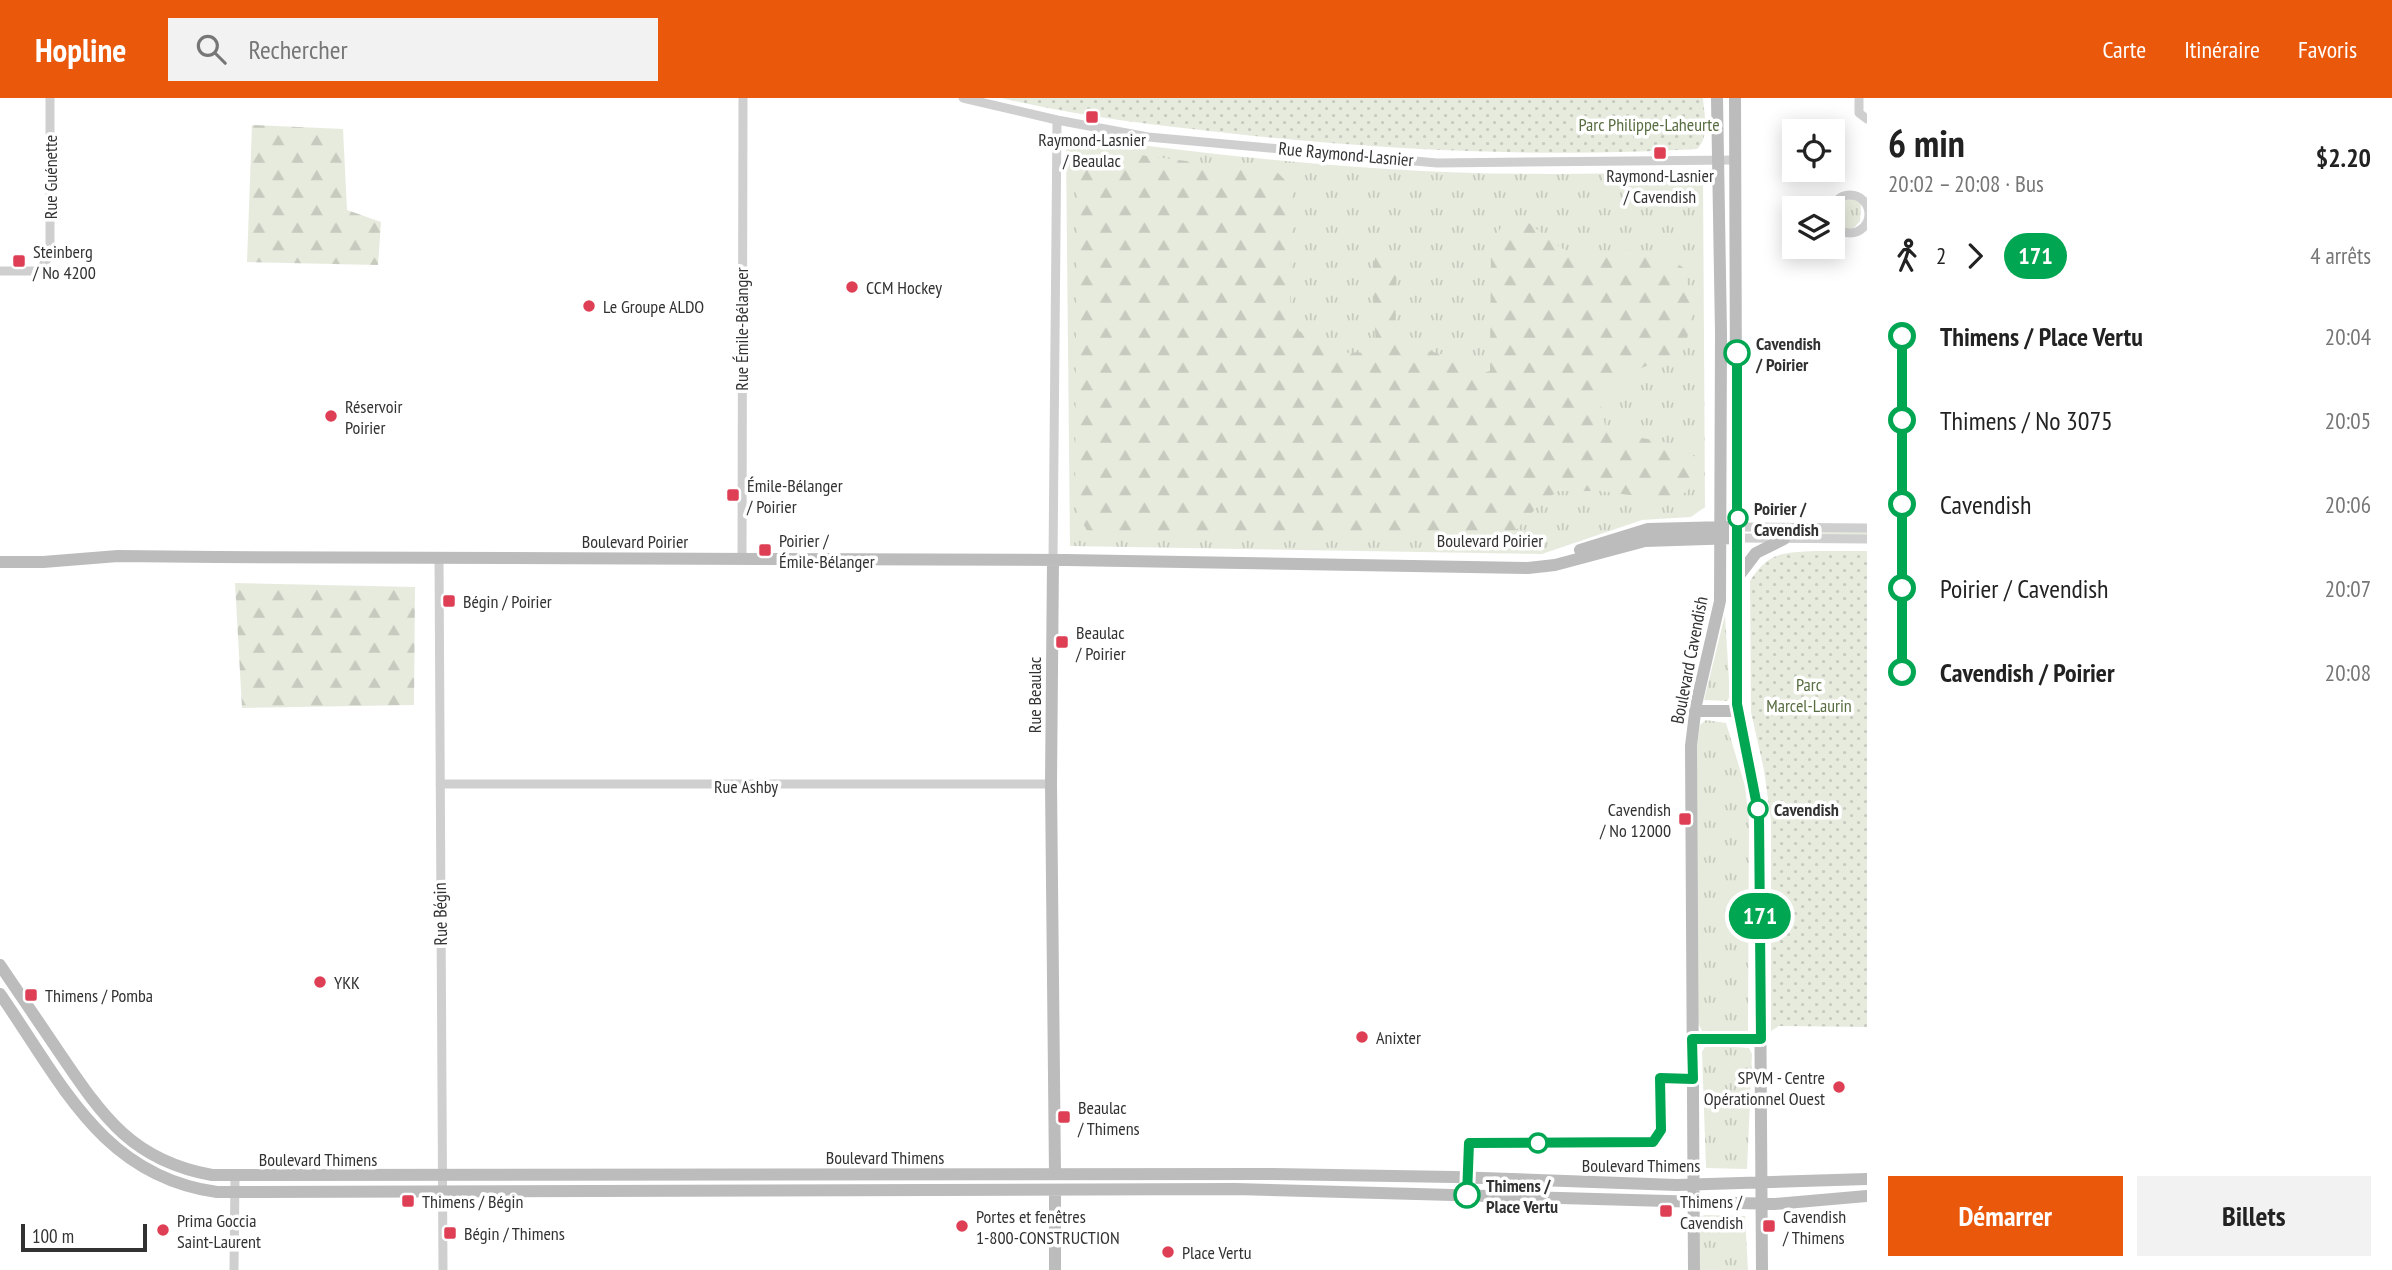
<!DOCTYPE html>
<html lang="fr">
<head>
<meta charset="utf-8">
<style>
  :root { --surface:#fff; --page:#f2f2f2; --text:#222; --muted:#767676; --accent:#ea580c }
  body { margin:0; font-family:"PT Sans Narrow",sans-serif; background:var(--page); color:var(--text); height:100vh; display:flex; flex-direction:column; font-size:26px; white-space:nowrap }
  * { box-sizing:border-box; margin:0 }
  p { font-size:23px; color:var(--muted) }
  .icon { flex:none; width:38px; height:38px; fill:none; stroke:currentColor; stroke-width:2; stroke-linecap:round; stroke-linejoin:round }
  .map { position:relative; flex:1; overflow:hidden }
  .side { display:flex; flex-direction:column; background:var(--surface); width:525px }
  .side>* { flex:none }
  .badge { padding:0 14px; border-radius:23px; font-size:24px; line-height:46px }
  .buttons { position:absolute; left:1782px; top:21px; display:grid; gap:14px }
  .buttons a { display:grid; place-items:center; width:63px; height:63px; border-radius:0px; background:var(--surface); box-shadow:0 4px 18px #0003; font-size:35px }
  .scale { position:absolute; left:21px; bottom:18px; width:126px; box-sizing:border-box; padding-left:7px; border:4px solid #323232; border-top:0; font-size:19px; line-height:24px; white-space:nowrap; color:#323232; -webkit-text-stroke:5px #fff; paint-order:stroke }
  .map>.badge { position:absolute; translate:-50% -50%; box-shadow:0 0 0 4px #fff }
  .legs { display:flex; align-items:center; gap:10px; height:77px; padding:0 21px; font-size:23px }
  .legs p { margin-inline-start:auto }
  .summary { display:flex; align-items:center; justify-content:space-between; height:119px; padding:0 21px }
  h1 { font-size:38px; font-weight:600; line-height:52px }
  .primary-button { display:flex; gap:14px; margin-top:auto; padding:14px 21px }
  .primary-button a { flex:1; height:80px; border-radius:0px; background:var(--accent); color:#fff; font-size:28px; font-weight:600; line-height:80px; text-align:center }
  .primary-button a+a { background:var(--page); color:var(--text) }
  ul { padding:0 21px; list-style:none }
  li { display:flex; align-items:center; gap:24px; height:84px; font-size:26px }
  li i { display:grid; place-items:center; width:10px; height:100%; margin:0 9px; background:currentColor }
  li i::after { content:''; width:18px; height:18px; margin:-9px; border:5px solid; border-radius:50%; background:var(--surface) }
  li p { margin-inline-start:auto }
  li:first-child i { background:linear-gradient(#0000 50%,currentColor 0) }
  li:last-child i { background:linear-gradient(currentColor 50%,#0000 0) }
  header { display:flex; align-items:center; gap:42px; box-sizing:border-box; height:98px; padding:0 35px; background:var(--accent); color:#fff }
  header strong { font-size:33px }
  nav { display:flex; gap:38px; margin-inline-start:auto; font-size:24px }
  .search { width:490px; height:63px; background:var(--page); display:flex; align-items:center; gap:18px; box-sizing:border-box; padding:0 24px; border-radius:0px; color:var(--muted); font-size:26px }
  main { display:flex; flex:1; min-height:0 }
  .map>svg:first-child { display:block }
</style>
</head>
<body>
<header>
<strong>Hopline</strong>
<div class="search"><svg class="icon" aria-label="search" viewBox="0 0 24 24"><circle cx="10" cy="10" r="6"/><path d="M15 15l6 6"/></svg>Rechercher</div>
<nav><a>Carte</a><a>Itinéraire</a><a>Favoris</a></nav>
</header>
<main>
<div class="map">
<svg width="1867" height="1172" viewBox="0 0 1867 1172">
  <defs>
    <pattern id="grass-tufts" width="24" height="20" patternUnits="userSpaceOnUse" patternTransform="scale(1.75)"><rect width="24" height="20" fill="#e6ebde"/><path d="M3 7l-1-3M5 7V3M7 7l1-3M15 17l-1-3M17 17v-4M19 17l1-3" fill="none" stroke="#c6cabf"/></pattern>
    <pattern id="forest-firs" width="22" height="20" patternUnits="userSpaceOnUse" patternTransform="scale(1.75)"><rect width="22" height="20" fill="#e6ebde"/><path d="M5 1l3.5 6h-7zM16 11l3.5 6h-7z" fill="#c6cabf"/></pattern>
    <pattern id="park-dots" width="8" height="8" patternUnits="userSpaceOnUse" patternTransform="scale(1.75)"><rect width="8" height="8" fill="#e6ebde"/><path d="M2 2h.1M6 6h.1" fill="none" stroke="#c6cabf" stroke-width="1.8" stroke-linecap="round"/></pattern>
  </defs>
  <rect width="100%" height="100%" fill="#fff"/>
  <path fill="url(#grass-tufts)" d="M1075,39C1179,52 1284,65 1388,71C1488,78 1587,76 1687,74L1686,79L1703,83L1705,409L1691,419L1642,422L1542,456L1070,448L1066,48Z
    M1851,99L1861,106L1860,123L1852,132L1845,131L1839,124L1841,104Z
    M1759,432L1867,433V438H1759Z
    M1725,517L1730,599L1727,603L1704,602Z
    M1706,622L1726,625L1745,688L1749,722L1748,933H1702L1697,923L1696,655L1700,627Z
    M1706,947L1749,950L1752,956L1747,1071L1706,1070L1702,954Z
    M1705,1117L1745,1118L1748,1172H1700L1699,1119Z"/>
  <path fill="url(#forest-firs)" d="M252,27L343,31L347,112L381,124L378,167L247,164Z
    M1102,52L1278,75L1292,89L1290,212L1299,233L1343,255L1371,254L1376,250L1372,173L1377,152L1384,149L1397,161L1395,235L1398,245L1448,258L1481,276L1490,273L1491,147L1504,124L1514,118C1540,126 1555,155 1584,158C1594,160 1606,154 1616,153C1643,152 1662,155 1684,170L1692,211L1687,242L1668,259L1622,278L1600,303L1605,327L1611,334L1673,346L1697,360L1698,377L1687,394L1659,401L1600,393H1558L1540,406L1515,433H1087L1075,408L1077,73L1085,61Z
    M235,485L415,489L414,607L242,610Z"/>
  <path fill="url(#park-dots)" d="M1002,0H1703C1704,16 1710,39 1697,51C1541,60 1382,52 1227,35C1152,27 1075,18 1002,0Z
    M1815,453H1867V929L1779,928L1771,933V723L1764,672L1751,614L1750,483C1769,453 1783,455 1815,453Z"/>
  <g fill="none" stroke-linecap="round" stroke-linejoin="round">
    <path stroke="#cfcfcf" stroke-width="9" d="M963,0L1057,22L1148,39L1437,65L1734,62
      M1859,0V15L1867,21
      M1831 116a19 19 0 1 1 38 0a19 19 0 1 1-38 0Z
      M0,173H39L50,157V0
      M1737,429L1867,430
      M1737,440L1867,441
      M439,460L443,1172
      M742,461L743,0
      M1053,462L1057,22
      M440,686H1051
      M234,1172L235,1079"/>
    <path stroke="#bcbcbc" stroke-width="12" d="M1735,0L1737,599C1739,643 1756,684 1759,729L1762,1172
      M1580,452L1648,431L1727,429
      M1053,462L1051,686L1055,1076
      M0,464H43L118,458L217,459L1066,462L1528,470L1555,467L1645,443L1737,440
      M1737,480L1756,455L1784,441
      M1695,613H1738
      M0,867C20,897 41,927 61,957C103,1019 133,1063 212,1077L1273,1076L1454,1079L1677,1087L1867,1081
      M0,896C61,983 101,1078 217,1094L1235,1091L1775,1106L1867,1098
      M1692,941H1761
      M1055,1172V1092
      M1694,1172L1691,648L1696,607L1720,503L1721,235L1717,0"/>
  </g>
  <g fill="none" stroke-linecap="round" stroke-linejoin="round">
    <g stroke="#fff" stroke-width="16">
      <path id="line-1" d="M1467,1097L1469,1045L1653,1044L1661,1032L1660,980L1693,981L1692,941H1761L1759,718L1737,606V255"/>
    </g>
    <use href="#line-1" stroke="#00a651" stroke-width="10"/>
  </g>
  <g fill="#de3f55" stroke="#fff" stroke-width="2.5">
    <rect x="1085" y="12" width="14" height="14" rx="3.5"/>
    <rect x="1653" y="48" width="14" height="14" rx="3.5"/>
    <rect x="12" y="156" width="14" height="14" rx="3.5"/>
    <circle cx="852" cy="189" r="7"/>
    <circle cx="589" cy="208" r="7"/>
    <circle cx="331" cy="318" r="7"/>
    <rect x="726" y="390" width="14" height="14" rx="3.5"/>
    <rect x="758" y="445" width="14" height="14" rx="3.5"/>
    <rect x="442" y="496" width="14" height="14" rx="3.5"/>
    <rect x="1055" y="537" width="14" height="14" rx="3.5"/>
    <rect x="1678" y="714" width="14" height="14" rx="3.5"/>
    <circle cx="320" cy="884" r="7"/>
    <rect x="24" y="890" width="14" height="14" rx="3.5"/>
    <circle cx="1362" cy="939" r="7"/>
    <circle cx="1839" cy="989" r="7"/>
    <rect x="1057" y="1012" width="14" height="14" rx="3.5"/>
    <rect x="401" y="1096" width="14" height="14" rx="3.5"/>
    <rect x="1659" y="1106" width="14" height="14" rx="3.5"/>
    <circle cx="962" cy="1128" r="7"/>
    <rect x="1762" y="1121" width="14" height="14" rx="3.5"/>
    <circle cx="163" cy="1132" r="7"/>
    <rect x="443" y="1128" width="14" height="14" rx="3.5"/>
    <circle cx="1168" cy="1154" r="7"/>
  </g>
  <g fill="#fff" stroke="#00a651" stroke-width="3.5">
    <circle cx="1737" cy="255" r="12"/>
    <circle cx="1738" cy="420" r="9"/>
    <circle cx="1758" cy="711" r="9"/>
    <circle cx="1538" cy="1045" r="9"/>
    <circle cx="1467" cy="1097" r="12"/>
  </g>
  <g text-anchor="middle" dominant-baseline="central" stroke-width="7" stroke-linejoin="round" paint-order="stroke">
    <g font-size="18" fill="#586d40" stroke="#fff">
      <text x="1649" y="26">Parc Philippe-Laheurte</text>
      <text x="1809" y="586">Parc<tspan x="1809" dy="21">Marcel-Laurin</tspan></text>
    </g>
    <g font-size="18" fill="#323232" stroke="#fff" text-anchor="start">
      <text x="1092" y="41" text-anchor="middle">Raymond-Lasnier<tspan x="1092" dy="21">/ Beaulac</tspan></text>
      <text x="1660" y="77" text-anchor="middle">Raymond-Lasnier<tspan x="1660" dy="21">/ Cavendish</tspan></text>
      <text x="33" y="153">Steinberg<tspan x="33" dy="21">/ No 4200</tspan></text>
      <text x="866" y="189">CCM Hockey</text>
      <text x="603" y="208">Le Groupe ALDO</text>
      <text x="345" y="308">Réservoir<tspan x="345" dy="21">Poirier</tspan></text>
      <text x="747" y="387">Émile-Bélanger<tspan x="747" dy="21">/ Poirier</tspan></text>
      <text x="779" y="442">Poirier /<tspan x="779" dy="21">Émile-Bélanger</tspan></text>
      <text x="463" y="503">Bégin / Poirier</text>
      <text x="1076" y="534">Beaulac<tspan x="1076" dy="21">/ Poirier</tspan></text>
      <text x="1671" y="711" text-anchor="end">Cavendish<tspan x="1671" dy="21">/ No 12000</tspan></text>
      <text x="334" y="884">YKK</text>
      <text x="45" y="897">Thimens / Pomba</text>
      <text x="1376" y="939">Anixter</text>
      <text x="1825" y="979" text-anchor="end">SPVM - Centre<tspan x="1825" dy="21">Opérationnel Ouest</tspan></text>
      <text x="1078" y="1009">Beaulac<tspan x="1078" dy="21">/ Thimens</tspan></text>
      <text x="422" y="1103">Thimens / Bégin</text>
      <text x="1680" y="1103">Thimens /<tspan x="1680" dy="21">Cavendish</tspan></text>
      <text x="976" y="1118">Portes et fenêtres<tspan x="976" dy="21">1-800-CONSTRUCTION</tspan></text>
      <text x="1783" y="1118">Cavendish<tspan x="1783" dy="21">/ Thimens</tspan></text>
      <text x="177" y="1122">Prima Goccia<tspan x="177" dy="21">Saint-Laurent</tspan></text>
      <text x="464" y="1135">Bégin / Thimens</text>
      <text x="1182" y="1154">Place Vertu</text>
    </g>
    <g font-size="18" fill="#323232" stroke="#fff">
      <text transform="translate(1346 56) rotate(5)">Rue Raymond-Lasnier</text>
      <text transform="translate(50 79) rotate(-90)">Rue Guénette</text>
      <text transform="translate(741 231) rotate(-90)">Rue Émile-Bélanger</text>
      <text x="1490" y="442">Boulevard Poirier</text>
      <text x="635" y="443">Boulevard Poirier</text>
      <text transform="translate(1689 562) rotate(-79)">Boulevard Cavendish</text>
      <text transform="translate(1034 597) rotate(-90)">Rue Beaulac</text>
      <text x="746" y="688">Rue Ashby</text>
      <text transform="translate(440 816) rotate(-91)">Rue Bégin</text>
      <text x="885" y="1059">Boulevard Thimens</text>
      <text x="318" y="1061">Boulevard Thimens</text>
      <text x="1641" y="1067">Boulevard Thimens</text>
    </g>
    <g font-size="18" font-weight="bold" fill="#323232" stroke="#fff" text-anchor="start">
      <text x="1756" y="245">Cavendish<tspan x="1756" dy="21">/ Poirier</tspan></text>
      <text x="1754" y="410">Poirier /<tspan x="1754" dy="21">Cavendish</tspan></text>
      <text x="1774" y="711">Cavendish</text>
      <text x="1486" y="1087">Thimens /<tspan x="1486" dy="21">Place Vertu</tspan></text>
    </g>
  </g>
</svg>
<div class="buttons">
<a><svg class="icon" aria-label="locate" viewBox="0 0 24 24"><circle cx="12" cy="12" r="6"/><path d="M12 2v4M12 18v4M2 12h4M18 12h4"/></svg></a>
<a><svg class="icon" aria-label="layers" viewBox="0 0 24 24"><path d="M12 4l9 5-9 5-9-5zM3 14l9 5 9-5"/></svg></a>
</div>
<div class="scale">100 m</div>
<b class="badge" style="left:1760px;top:818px;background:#00a651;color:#fff">171</b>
</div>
<section class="side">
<div class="summary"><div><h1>6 min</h1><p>20:02 – 20:08 · Bus</p></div><b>$2.20</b></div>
<div class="legs"><svg class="icon" aria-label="walk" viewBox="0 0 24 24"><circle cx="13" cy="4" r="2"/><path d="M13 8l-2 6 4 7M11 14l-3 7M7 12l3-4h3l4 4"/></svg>2<svg class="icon" aria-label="forward" viewBox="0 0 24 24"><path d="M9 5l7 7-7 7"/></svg><b class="badge" style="background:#00a651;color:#fff">171</b><p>4 arrêts</p></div>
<ul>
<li><i style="color:#00a651"></i><b>Thimens / Place Vertu</b><p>20:04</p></li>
<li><i style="color:#00a651"></i><span>Thimens / No 3075</span><p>20:05</p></li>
<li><i style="color:#00a651"></i><span>Cavendish</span><p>20:06</p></li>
<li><i style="color:#00a651"></i><span>Poirier / Cavendish</span><p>20:07</p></li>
<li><i style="color:#00a651"></i><b>Cavendish / Poirier</b><p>20:08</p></li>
</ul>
<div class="primary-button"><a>Démarrer</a><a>Billets</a></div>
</section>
</main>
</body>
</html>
